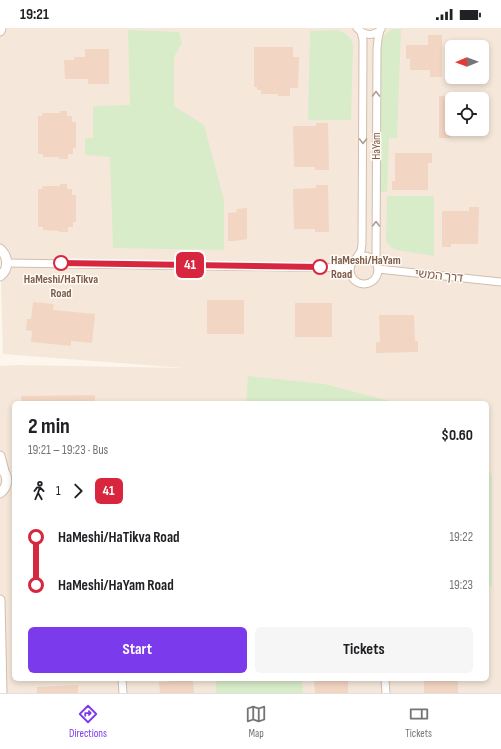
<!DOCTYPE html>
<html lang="en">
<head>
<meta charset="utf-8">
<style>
  :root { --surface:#fff; --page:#f6f6f6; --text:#202124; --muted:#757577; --line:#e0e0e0; --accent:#7c3aed }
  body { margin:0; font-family:"Sofia Sans Condensed","Noto Sans Hebrew",sans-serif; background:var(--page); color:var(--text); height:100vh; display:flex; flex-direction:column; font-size:15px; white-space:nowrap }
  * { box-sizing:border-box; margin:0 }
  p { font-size:13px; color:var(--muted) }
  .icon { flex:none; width:22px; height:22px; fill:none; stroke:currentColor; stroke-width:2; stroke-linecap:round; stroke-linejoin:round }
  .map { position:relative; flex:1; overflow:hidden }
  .side { position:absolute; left:12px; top:373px; width:477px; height:280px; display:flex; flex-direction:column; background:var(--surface); border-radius:6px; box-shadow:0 2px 6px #0003 }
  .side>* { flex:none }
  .badge { padding:0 8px; border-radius:6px; font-size:14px; line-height:26px }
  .needle { width:26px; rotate:269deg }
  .controls { position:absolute; left:445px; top:12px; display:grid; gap:8px }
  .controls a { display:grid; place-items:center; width:44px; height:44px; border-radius:6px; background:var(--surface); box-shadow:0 2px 6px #0003; font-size:20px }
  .map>.badge { position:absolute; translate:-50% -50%; box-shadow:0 0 0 2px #fff }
  .legs { display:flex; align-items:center; gap:6px; height:44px; padding:0 16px; font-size:13px }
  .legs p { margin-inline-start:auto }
  .head { display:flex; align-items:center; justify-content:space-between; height:68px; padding:0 16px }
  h1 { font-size:22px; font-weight:700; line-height:30px }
  .button { display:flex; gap:8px; margin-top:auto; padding:8px 16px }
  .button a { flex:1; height:46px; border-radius:6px; background:var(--accent); color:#fff; font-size:16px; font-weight:700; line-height:46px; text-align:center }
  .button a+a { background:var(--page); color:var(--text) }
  ul { padding:0 16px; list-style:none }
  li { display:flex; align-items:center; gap:14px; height:48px; font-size:15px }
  li i { display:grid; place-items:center; width:6px; height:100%; margin:0 5px; background:currentColor }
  li i::after { content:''; width:10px; height:10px; margin:-5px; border:3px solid; border-radius:50%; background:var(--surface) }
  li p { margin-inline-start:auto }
  li:first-child i { background:linear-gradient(#0000 50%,currentColor 0) }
  li:last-child i { background:linear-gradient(currentColor 50%,#0000 0) }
  .status { display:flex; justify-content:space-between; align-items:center; height:28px; padding:0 20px; background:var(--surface); direction:ltr }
  .status svg { height:11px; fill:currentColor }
  .dock { display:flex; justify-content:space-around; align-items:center; height:56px; border-top:1px solid var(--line); background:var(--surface); font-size:11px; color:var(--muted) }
  .dock a { display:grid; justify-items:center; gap:2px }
  .dock .on { color:var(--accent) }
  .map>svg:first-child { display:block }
</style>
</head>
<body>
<div class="status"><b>19:21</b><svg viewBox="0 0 49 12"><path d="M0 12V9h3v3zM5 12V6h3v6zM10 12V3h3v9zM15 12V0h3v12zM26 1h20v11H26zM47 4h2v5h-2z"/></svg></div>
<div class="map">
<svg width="501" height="665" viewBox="0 0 501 665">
  <rect width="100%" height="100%" fill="#fdf6ec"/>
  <path fill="#f5e8da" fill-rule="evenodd" d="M0,0H501V665H0V338L17,337L184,340L3,326L0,220ZM452,19H482V49H452ZM452,71H482V101H452ZM14,375H487V651H14Z"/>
  <path fill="#d8ecc9" d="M401,1L397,110H389L387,164H377L379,25C381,17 382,6 391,2C393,1 398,1 401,1Z
    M128,2L179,4L182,15L174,29V78L204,97L224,172V222L113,220L110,129L85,127V110H93V78L130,77Z
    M338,2C346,5 351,9 353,17L351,92H308L310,3Z
    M387,168H434V228L397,222C392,220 389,218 386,213Z
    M248,348L324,356L397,375H252L246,374Z
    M487,436L492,449V558H487Z
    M216,651H302L303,665H216Z"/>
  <path fill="#f3d5c3" d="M428,7H442V49H430V42H410V31H406V17H428Z
    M254,19H293V29H299L298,60H290V68H278V66H261V62H257V59H254Z
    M85,21H109V56H88V51H65L64,32H74V29H85Z
    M439,68H452V101H472V107L451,108V110H439Z
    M60,83H67V88H72V94H76V120H73V126H68V131H59V129H43V126H38V88H42V85H60Z
    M316,95H328L329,142H315V139H294L293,98H316Z
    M395,125H432V135H428V162H392V153H395Z
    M60,156H67V161H72V167H76V194H73V199H68V204H59V203L43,202V199H38V161H42V158H60Z
    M316,157H328L329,204H315V201H294L293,161L316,160Z
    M469,179H479L478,216H451V219H442V183H469Z
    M247,180V211L235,213H228V185L237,184L236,181Z
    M207,272H244V306H207Z
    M33,274L54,276L53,282L95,286L92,315L71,313V318L31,314L32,303L26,302L27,291H31Z
    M295,275H332V309H295Z
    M379,287H414L415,313H418V324L376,325V314H380Z
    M95,367V375H22L21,368Z
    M348,651V665H315L314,652Z
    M424,651H458V665H424Z
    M193,652L194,665H160L159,654Z
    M78,657V665H37V659Z"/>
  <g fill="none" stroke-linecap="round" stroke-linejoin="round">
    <g stroke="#d1beb0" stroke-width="9">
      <path id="minor" d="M357,0C364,8 374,9 381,1
        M350 242a14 14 0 1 1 28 0a14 14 0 1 1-28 0Z
        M357,229L361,223L362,216L363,21V12L361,4
        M7,235L350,240
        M376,235L377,21L378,11L380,2
        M378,241L501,254
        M122,651L123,665
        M385,651L386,665"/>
    </g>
    <g stroke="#d1beb0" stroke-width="11">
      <path id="tertiary" d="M0,3L1,0
        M0,221C9,229 9,241 0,248
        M0,428L4,443
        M0,439C9,447 9,458 0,465
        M0,572L2,665"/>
    </g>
    <use href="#minor" stroke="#fff" stroke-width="7"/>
    <use href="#tertiary" stroke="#fff" stroke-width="9"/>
  </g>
  <defs><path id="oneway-chevron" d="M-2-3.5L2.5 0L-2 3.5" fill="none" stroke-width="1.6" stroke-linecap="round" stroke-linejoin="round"/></defs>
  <g stroke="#af9d94">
    <use href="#oneway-chevron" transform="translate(376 66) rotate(-90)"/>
    <use href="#oneway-chevron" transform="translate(363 113) rotate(90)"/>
    <use href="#oneway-chevron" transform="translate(376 196) rotate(-90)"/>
  </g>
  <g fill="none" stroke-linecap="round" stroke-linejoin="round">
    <g stroke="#fff" stroke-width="9">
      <path id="line-1" d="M61,235L320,239"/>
    </g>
    <use href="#line-1" stroke="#d7263d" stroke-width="6"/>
  </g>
  <g fill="#fff" stroke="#d7263d" stroke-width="2">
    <circle cx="61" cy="235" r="7"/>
    <circle cx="320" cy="239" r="7"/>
  </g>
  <g text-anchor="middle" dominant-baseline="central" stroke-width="3" stroke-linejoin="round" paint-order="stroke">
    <g font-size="12" fill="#7a5c4d" stroke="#fffaf3">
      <text transform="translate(376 118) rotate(-90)">HaYam</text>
      <text transform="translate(439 248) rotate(6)">דרך המשי</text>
    </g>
    <g font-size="12" font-weight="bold" fill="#7a5c4d" stroke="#fffaf3" text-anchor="start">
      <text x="331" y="232">HaMeshi/HaYam<tspan x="331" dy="14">Road</tspan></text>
      <text x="61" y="251" text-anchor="middle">HaMeshi/HaTikva<tspan x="61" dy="14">Road</tspan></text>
    </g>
  </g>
</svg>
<div class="controls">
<a><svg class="needle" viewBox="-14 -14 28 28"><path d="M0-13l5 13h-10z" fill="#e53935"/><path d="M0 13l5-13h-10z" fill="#757577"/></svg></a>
<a><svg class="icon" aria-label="locate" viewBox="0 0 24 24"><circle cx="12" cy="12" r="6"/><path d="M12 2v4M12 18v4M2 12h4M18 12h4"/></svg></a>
</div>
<b class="badge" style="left:190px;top:237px;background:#d7263d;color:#fff">41</b>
<section class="side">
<div class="head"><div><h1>2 min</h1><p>19:21 – 19:23 · Bus</p></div><b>$0.60</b></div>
<div class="legs"><svg class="icon" aria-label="walk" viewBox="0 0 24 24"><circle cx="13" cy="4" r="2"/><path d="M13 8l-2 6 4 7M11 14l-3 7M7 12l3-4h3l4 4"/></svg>1<svg class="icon" aria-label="forward" viewBox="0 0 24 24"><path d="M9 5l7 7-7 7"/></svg><b class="badge" style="background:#d7263d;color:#fff">41</b></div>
<ul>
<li><i style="color:#d7263d"></i><b>HaMeshi/HaTikva Road</b><p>19:22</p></li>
<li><i style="color:#d7263d"></i><b>HaMeshi/HaYam Road</b><p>19:23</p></li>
</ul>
<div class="button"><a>Start</a><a>Tickets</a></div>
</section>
</div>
<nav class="dock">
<a class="on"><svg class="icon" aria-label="directions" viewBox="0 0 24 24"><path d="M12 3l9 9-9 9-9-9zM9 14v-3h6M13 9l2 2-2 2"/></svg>Directions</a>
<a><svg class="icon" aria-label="map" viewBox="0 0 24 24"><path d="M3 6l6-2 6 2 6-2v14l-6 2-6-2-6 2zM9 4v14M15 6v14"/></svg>Map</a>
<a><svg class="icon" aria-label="tickets" viewBox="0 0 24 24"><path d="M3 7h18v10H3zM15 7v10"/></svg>Tickets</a>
</nav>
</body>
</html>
